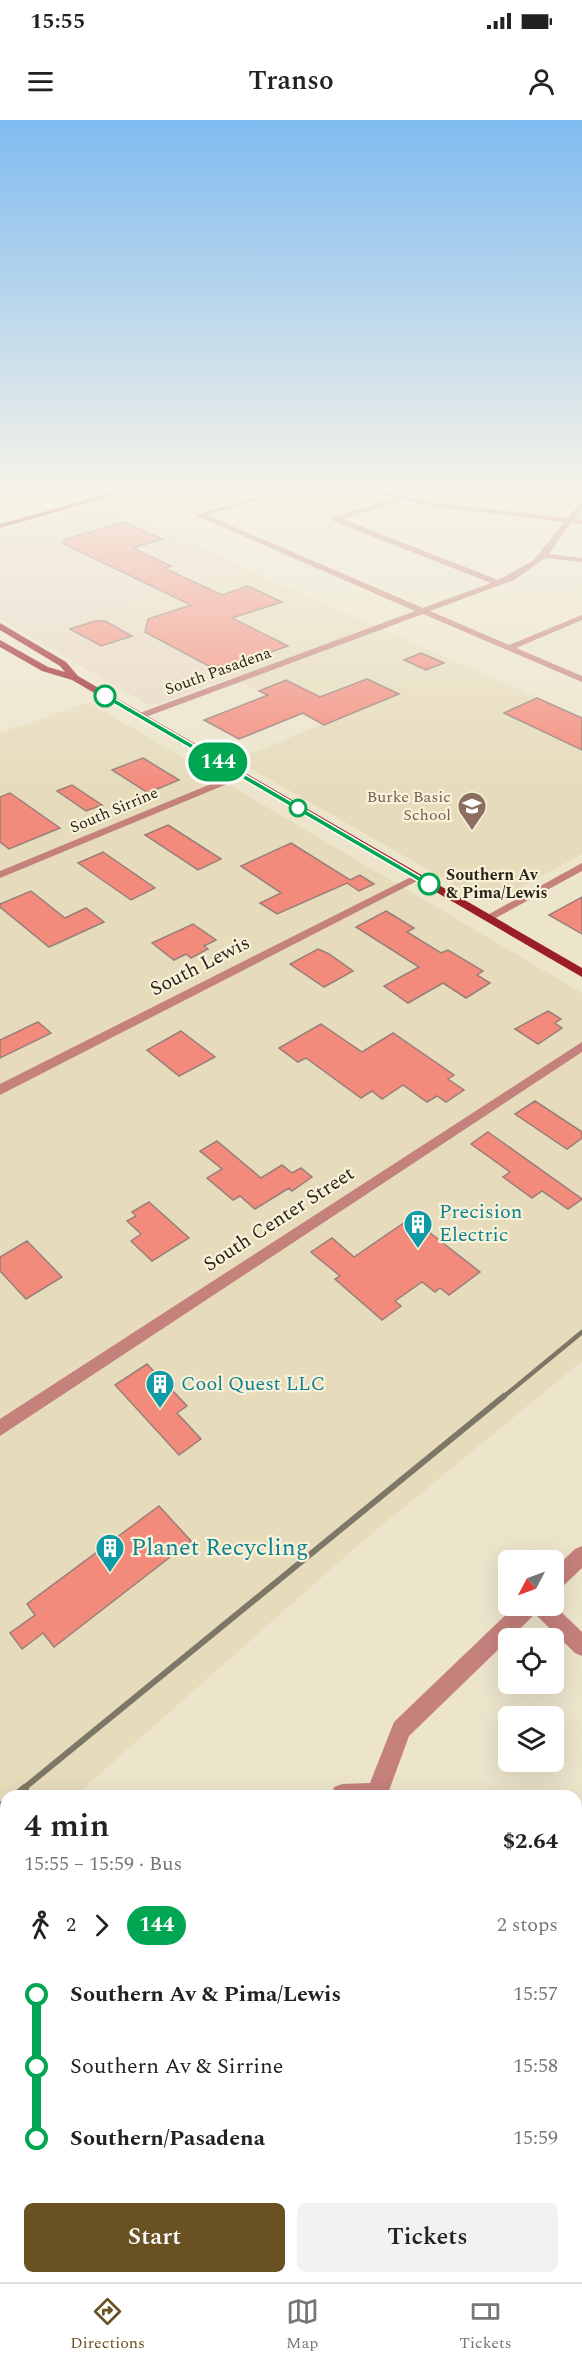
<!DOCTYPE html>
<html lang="en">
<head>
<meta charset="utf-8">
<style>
  :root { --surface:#fff; --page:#f2f2f2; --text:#222; --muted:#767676; --line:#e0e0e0; --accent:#6a5122 }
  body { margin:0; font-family:Spectral,serif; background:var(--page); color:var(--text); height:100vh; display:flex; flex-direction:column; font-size:22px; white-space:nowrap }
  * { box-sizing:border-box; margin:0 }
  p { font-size:20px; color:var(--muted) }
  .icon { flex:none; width:33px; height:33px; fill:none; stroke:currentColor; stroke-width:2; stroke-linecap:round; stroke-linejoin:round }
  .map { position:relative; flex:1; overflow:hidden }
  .panel { position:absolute; left:0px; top:1670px; width:582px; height:494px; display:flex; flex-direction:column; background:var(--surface); border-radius:18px 18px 0 0; box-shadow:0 6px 24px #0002 }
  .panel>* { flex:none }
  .badge { padding:0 12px; border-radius:20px; font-size:21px; line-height:39px }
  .needle { width:39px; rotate:229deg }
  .fabs { position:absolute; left:498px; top:1430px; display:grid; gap:12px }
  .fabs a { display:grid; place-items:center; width:66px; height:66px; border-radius:9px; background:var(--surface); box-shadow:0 6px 24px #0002; font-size:30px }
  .map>.badge { position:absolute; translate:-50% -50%; box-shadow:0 0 0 3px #fff }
  .legs { display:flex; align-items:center; gap:9px; height:66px; padding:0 24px; font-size:20px }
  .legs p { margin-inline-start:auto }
  .overview { display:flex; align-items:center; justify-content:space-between; height:102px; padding:0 24px }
  h1 { font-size:33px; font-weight:600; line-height:45px }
  .cta { display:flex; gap:12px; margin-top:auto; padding:12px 24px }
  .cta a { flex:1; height:69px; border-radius:9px; background:var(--accent); color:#fff; font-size:24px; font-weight:600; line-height:69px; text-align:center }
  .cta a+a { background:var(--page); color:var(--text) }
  ul { padding:0 24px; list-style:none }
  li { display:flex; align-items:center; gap:21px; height:72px; font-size:22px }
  li i { display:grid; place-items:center; width:9px; height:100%; margin:0 8px; background:currentColor }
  li i::after { content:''; width:15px; height:15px; margin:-8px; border:4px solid; border-radius:50%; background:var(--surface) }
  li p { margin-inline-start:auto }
  li:first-child i { background:linear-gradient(#0000 50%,currentColor 0) }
  li:last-child i { background:linear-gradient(currentColor 50%,#0000 0) }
  .status { display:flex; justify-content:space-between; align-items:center; height:42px; padding:0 30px; background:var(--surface); direction:ltr }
  .status svg { height:16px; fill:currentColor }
  header { display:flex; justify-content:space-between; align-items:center; height:78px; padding:0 24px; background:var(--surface); font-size:27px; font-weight:600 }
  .tabs { display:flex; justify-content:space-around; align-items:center; height:84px; border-top:2px solid var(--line); background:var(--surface); font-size:16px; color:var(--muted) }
  .tabs a { display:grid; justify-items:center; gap:3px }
  .tabs .selected { color:var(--accent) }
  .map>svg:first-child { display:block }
</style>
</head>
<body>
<div class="status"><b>15:55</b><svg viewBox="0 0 49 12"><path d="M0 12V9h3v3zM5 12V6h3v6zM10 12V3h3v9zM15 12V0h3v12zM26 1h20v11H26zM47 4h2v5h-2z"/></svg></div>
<header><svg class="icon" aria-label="menu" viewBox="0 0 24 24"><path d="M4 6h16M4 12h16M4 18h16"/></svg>Transo<svg class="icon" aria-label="person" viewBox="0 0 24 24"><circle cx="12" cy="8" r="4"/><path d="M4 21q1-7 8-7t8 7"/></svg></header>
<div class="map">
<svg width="582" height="2162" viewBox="0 0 582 2162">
  <rect width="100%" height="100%" fill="#ece4cb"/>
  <path fill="#e8d7c6" d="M99,382L245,447L103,493L227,559L158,584H147L0,499V411Z"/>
  <path fill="#e6dbbb" d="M244,448L582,597V734L495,781H483L236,640L321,605L233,557L227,559L103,493Z
    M88,582L582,873V1241L358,1425L76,1675L6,1676V1732L0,1737V613Z"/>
  <path fill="#f38b7d" stroke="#997e7a" stroke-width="1.5" d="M124,402L162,419L133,428L171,446L164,448L222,475L248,466L282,482L232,498L288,526L218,551L145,512L148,499L191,485L62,423L66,422L63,420Z
    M95,501H105L132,516L101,526L70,509Z
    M421,533L444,543L426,550L404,540Z
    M367,559L399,574L324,605L303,593L239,619L204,600L268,575L259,571L286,560L320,577Z
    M537,578L582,598V630L504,593Z
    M143,638L179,660L148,673L112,650Z
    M72,665L102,685L86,691L57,671Z
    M10,673L60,708L9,729L0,722V677Z
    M168,705L221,739L198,750L145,715Z
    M291,723L350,760L360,755L374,764L359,771L347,763L277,794L260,783L281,773L241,746Z
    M103,732L155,768L131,780L78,743Z
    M31,771L65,798L86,788L104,802L49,827L0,787V784Z
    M582,777V814L549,795Z
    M386,791L414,808L407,812L441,833L448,830L483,851L477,855L490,863L466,878L443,863L408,883L384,866L419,847L356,807Z
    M193,804L216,820L204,826L208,829L191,838L186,834L174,840L152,823Z
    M318,829L329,834L353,851L324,867L290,844Z
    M548,891L561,899L555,903L562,908L538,924L515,909Z
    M38,902L51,913L0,938V920Z
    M321,904L362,932L393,913L454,955L448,959L464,970L446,982L437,976L427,982L403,965L382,979L372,971L361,978L306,938L298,942L279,928Z
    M181,911L215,937L179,956L147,930Z
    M535,981L582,1012V1018L567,1029L515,994Z
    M488,1012L582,1079L568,1089L542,1071L532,1078L503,1057L510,1052L471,1024Z
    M217,1021L261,1058L282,1045L292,1053L301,1048L312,1057L292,1071L289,1068L255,1089L240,1076L233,1080L207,1058L222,1049L200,1031Z
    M149,1082L189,1118L152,1141L131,1121L141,1114L127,1101L136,1096L132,1092Z
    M411,1098L480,1152L449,1175L440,1168L435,1172L422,1162L395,1181L401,1186L382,1200L335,1159L340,1156L311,1132L332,1118L354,1137Z
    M27,1121L62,1157L26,1179L0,1151V1137Z
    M147,1244L187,1286L177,1293L201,1319L179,1335L115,1265Z
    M159,1386L191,1421L54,1527L43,1513L22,1529L10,1513L35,1495L27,1484Z"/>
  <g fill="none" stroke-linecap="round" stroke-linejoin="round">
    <path fill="#c5817c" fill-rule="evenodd" d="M148,368H157L105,383L102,381Z
      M288,368H297L206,395L423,488L491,463L333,401V397L396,378L360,368H370L436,383L567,398L582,382V389L574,399L582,400V404L571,403L549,434L582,438V442L545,438L514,460L430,491L509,525L582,495V500L516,528L582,556V562L423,494L143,598H137V594L415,491L195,395ZM405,380L436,387L564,402L533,441L498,460L343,399Z
      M568,368H582V371Z
      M240,652L245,655L244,657L0,758V751Z
      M582,743V751L492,800L488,802L482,798Z
      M417,754L423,757L421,759L0,975V964Z
      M582,922V932L0,1316V1299Z
      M582,1426V1448L561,1468L554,1471V1449L575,1429Z
      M516,1485H554L582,1512V1536L575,1533L535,1494L409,1616L387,1676H331L334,1667L342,1664L370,1663L394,1602Z
      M0,1764L6,1766V1796L0,1793Z
      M576,1944L582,1947V1978L576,1975Z
      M6,2050V2080L0,2082V2052Z
      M228,2157H257L259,2162H230Z"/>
    <path fill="#9b1d26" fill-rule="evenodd" d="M130,368H139L0,408V404Z
      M0,503L66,542L78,556L582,848V857L72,560L42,551L0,527V520L48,547L65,552L60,546L0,510Z"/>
    <path stroke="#7d7767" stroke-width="4.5" d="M502,1278L582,1212"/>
    <path stroke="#7d7767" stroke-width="6" d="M23,1669L504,1276"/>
    <path stroke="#7d7767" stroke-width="8" d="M15,1676L25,1668
      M0,1687L6,1682"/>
  </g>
  <linearGradient id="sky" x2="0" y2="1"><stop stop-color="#7fbbf0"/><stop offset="0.55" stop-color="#f6f3e8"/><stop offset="1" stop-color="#f6f3e8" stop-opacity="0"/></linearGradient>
  <rect width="582" height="670" fill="url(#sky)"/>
  <path fill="#00a651" stroke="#fff" stroke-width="1.5" d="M102,574H107L433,764L426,766L102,577Z"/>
  <defs>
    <g id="school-pin" transform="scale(1.5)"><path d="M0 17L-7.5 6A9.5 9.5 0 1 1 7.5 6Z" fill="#8d6e63" stroke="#f9f1d8"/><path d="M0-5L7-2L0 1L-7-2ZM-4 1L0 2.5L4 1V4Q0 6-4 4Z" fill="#fff"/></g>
    <g id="building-pin" transform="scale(1.5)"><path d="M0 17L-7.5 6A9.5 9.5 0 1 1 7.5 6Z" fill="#0f9aa8" stroke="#f9f1d8"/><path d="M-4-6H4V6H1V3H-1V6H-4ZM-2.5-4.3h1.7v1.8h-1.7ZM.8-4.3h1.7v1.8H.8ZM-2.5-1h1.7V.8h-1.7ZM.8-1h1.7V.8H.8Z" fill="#fff"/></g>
  </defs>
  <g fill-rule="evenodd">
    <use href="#school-pin" x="472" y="686"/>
    <use href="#building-pin" x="418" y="1104"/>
    <use href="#building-pin" x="160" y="1264"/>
    <use href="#building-pin" x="110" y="1428"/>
  </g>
  <g fill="#fff" stroke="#00a651" stroke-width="3">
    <circle cx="105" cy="576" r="10"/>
    <circle cx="298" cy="688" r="8"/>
    <circle cx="429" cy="764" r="10"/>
  </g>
  <g text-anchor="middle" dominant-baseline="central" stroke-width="4.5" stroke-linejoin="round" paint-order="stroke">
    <g font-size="16" fill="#27241b" stroke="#f9f1d8">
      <text transform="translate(218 551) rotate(-20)">South Pasadena</text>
      <text transform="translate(114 690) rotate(-23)">South Sirrine</text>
    </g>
    <g font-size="16" fill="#785e54" stroke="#f9f1d8" text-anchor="end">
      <text x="451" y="677">Burke Basic<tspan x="451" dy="18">School</tspan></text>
    </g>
    <g font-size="16" font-weight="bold" fill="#27241b" stroke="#f9f1d8" text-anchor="start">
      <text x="446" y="755">Southern Av<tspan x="446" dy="18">&amp; Pima/Lewis</tspan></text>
    </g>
    <g font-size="20" fill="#27241b" stroke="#f9f1d8">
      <text transform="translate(200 846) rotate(-27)">South Lewis</text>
      <text transform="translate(279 1099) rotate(-33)">South Center Street</text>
    </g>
    <g font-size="20" fill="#0d838f" stroke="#f9f1d8" text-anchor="start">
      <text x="439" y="1092">Precision<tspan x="439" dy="23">Electric</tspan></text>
      <text x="181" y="1264">Cool Quest LLC</text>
    </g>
    <g font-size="24" fill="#0d838f" stroke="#f9f1d8" text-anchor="start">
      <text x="131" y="1428">Planet Recycling</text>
    </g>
  </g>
</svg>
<div class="fabs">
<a><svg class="needle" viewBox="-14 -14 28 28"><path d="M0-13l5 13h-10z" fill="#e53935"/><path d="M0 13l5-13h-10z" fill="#767676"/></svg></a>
<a><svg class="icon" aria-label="locate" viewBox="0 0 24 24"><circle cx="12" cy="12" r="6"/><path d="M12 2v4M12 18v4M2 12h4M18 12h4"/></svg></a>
<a><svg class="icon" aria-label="layers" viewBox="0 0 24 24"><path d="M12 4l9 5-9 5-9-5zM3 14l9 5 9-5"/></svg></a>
</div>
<b class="badge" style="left:218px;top:642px;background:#00a651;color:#fff">144</b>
<section class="panel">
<div class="overview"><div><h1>4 min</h1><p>15:55 – 15:59 · Bus</p></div><b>$2.64</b></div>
<div class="legs"><svg class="icon" aria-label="walk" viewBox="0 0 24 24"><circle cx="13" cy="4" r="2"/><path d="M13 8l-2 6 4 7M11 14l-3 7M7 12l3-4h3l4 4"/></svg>2<svg class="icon" aria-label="forward" viewBox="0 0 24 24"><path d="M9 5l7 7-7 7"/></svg><b class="badge" style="background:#00a651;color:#fff">144</b><p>2 stops</p></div>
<ul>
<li><i style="color:#00a651"></i><b>Southern Av &amp; Pima/Lewis</b><p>15:57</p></li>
<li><i style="color:#00a651"></i><span>Southern Av &amp; Sirrine</span><p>15:58</p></li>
<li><i style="color:#00a651"></i><b>Southern/Pasadena</b><p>15:59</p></li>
</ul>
<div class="cta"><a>Start</a><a>Tickets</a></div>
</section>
</div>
<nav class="tabs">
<a class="selected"><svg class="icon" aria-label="directions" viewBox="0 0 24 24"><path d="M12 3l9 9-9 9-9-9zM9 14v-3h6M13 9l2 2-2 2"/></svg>Directions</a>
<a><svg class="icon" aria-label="map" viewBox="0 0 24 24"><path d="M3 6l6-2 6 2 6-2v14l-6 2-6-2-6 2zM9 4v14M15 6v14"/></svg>Map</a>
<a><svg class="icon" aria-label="tickets" viewBox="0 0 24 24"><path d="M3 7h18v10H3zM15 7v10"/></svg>Tickets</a>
</nav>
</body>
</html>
